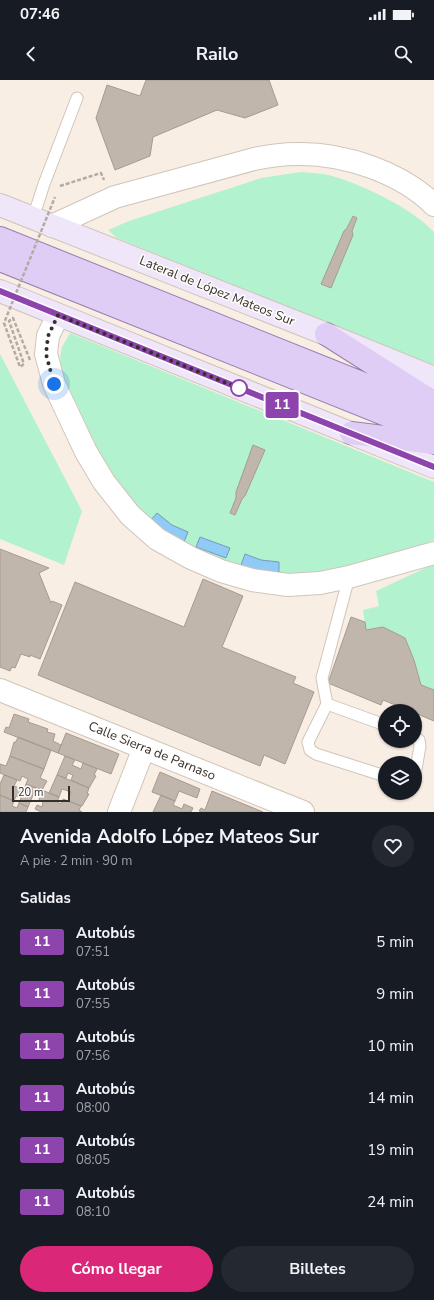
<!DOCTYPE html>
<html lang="es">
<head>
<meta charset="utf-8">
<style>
  :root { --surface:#171b24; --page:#242831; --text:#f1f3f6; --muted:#9ea1a6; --accent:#db2777 }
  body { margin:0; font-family:"Nunito Sans",sans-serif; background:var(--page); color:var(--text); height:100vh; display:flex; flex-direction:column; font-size:15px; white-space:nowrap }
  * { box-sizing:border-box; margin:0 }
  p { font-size:13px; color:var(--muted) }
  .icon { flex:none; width:22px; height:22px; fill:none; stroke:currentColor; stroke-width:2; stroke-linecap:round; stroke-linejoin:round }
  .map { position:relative; height:732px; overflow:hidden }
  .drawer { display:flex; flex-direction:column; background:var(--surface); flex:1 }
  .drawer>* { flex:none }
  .badge { padding:0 8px; border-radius:3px; font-size:14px; line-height:26px }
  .fabs { position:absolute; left:378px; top:624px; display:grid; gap:8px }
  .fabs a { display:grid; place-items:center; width:44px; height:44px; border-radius:50%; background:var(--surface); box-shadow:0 1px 3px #0004; font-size:20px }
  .scale { position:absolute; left:12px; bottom:10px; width:58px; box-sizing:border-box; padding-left:4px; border:2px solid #342f2c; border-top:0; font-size:11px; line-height:14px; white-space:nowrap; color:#342f2c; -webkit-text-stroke:3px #fffdfb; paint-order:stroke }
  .you { position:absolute; width:20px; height:20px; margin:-10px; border:3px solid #fff; border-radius:50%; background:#1a73e8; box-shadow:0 0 0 6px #1a73e833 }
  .map>.badge { position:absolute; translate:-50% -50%; box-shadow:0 0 0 2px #fff }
  h2 { padding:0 20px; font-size:15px; line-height:36px }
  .round { display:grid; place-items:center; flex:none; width:42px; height:42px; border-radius:21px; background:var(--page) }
  .head { display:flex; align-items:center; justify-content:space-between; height:68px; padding:0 20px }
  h1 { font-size:19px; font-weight:700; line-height:30px }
  .button { display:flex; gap:8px; margin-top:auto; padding:8px 20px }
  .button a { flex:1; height:46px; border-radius:24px; background:var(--accent); color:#fff; font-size:16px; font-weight:700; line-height:46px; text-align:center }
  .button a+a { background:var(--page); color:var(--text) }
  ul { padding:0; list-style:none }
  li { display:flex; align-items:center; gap:12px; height:52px; padding:0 20px }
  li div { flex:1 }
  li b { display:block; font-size:15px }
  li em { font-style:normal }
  li .badge { min-width:44px; font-weight:700; text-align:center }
  .status { display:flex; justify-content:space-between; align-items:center; height:28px; padding:0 20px; background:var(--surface); direction:ltr }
  .status svg { height:11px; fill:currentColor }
  header { display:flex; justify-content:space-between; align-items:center; height:52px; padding:0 20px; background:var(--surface); font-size:18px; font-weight:700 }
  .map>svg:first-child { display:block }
</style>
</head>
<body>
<div class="status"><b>07:46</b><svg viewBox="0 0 49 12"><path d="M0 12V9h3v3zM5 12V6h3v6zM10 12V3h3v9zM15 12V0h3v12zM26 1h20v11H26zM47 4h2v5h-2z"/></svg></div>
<header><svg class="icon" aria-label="back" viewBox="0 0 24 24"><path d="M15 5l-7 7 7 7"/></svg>Railo<svg class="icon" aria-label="search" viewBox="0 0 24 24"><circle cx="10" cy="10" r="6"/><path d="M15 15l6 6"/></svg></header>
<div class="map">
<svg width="434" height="732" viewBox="0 0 434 732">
  <rect width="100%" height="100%" fill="#f9eee3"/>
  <path fill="#b3f2ce" d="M301,92C311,93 322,93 332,96C362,104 413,129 434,152V288L117,158L108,150L129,141L261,98Z
    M70,253L434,402V460L417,467L334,491L272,497L206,476L144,440L97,374L80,342L62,293L60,277L62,267Z
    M0,274L82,431L64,485L0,459Z
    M434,484V610L421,605L414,580L383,547L366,550L363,530L379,526L376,511Z"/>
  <path fill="#8fcbf6" stroke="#749cb9" d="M157,433L172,445L188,452L184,462L166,454L150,441Z
    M200,457L230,468L226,478L196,467Z
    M245,474L261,480L279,482V492L259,491L241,485Z"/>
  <path fill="#c1b6ac" stroke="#a69b92" d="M146,0H269L278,25L245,38L217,30L153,57L150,76L115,90L96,38L107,5L140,16Z
    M353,136L357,138L352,151L353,155L331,208L321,204L344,151L347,148Z
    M253,365L265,370L245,416L242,419L235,435L230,433L236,418V412Z
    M0,469L49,488L39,493L51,523L52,521L62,525L40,579L30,575V577L21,574L15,588L12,587L10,591L0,587Z
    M203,499L243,516L222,567L296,597L293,603L314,612L285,684L264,675L260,686L38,595L75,502L184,547Z
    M351,537L365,542L366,550L383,547L405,558L414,580L421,605L434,610V641L415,633V631H410L383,620L381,625L328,603Z
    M14,634L29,639L28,642L48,649L47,652L55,654L53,661L61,665L58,673L4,652L6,647L9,648Z
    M66,653L119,674L111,694L58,673Z
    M18,657L51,670L44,689L10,676L14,662H16Z
    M10,676L44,689L40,698L47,701L42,710L26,704L28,699L22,696L20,701L0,693V684L6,686Z
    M65,676L75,680L72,685L81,689L83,683L97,689L94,695L96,696L89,708L71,700L73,695L68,693L66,698L57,695Z
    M160,692L200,709L197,718L179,711L175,721L152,712Z
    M4,695L17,700L14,706L24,710L26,704L36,708L28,727L19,723L21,718L16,716L14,721L0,715V704Z
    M57,695L89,708L87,714H89L82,726L68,721L71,712L62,709L59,717L49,713Z
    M42,710L59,717L57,722L61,724L63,719L81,726L79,730L82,732H41L35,729L37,725L42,727L43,722L39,720Z
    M212,711L263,732H203L199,731L201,728L205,730Z
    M0,715L14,721L12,726L17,728L19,723L28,727L26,732H0Z
    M161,715L175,721L173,725L182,729L184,724L193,728L191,732H153Z"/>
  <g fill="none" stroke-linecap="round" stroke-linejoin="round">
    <g stroke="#d0c5bb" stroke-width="13">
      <path id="lane" d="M33,138L44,104L77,18
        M327,624L322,598L349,497
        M385,645L327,624L308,662L310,670L316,674L385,696
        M415,657L419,660L420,666L415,695"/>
    </g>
    <g stroke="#d0c5bb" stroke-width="24">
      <path id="street" d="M52,146L115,117L254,79C268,76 282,74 297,74C343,73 401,92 434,125
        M58,235L48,256L46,274L54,304L86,372L104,402L130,435L157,459L191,478L221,491L252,500L288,505L320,503L349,497L434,473
        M0,610L303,732
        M119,732L144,668"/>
    </g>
    <g stroke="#d0c5bb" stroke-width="24">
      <path id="secondary" d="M0,125L326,254L434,298
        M0,211L434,387"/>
    </g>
    <g stroke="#9680ab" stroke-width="24">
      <path id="primary" d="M0,158L434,332
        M0,180L434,354
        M326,254L430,320
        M351,353L434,363"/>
    </g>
    <path stroke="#b4aba3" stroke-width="2.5" stroke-dasharray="4 2" stroke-linecap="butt" d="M60,106L101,93L104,100"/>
    <use href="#lane" stroke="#fff" stroke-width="11"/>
    <use href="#street" stroke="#fff" stroke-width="22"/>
    <use href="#secondary" stroke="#efe6fa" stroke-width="22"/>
    <use href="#primary" stroke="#dfcdf6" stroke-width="22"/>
    <path stroke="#b4aba3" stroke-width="2.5" stroke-dasharray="4 2" stroke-linecap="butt" d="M30,280L13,238L9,241L24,284L20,287L4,243L55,117"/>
  </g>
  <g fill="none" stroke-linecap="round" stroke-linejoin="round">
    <g stroke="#fff" stroke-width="9">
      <path id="line" d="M0,211L434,387"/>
    </g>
    <use href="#line" stroke="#8e44ad" stroke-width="6"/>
    <path stroke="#342f2c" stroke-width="4" stroke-dasharray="0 7.2" d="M54,304L46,274L48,256L58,235L239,308"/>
  </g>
  <circle fill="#fff" stroke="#8e44ad" stroke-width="2" cx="239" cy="308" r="8"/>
  <g text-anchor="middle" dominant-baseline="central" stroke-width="3" stroke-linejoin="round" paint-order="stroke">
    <g font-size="13" fill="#342f2c" stroke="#fffdfb">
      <text transform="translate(217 211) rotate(22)">Lateral de López Mateos Sur</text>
      <text transform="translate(152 671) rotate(22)">Calle Sierra de Parnaso</text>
    </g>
  </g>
</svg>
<div class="fabs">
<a><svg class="icon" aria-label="locate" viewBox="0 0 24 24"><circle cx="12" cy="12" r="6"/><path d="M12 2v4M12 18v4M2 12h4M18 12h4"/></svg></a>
<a><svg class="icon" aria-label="layers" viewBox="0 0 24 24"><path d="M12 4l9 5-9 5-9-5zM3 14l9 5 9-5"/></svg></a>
</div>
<div class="scale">20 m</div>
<div class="you" style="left:54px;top:304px"></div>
<b class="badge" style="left:282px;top:325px;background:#8e44ad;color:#fff">11</b>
</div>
<section class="drawer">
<div class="head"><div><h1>Avenida Adolfo López Mateos Sur</h1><p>A pie · 2 min · 90 m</p></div><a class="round"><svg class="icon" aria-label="heart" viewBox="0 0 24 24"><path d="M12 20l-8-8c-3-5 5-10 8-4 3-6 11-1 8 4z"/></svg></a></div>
<h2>Salidas</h2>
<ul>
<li><span class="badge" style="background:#8e44ad;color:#fff">11</span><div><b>Autobús</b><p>07:51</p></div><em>5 min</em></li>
<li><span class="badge" style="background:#8e44ad;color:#fff">11</span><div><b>Autobús</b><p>07:55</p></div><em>9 min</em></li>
<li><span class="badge" style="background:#8e44ad;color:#fff">11</span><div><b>Autobús</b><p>07:56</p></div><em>10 min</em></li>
<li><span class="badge" style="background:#8e44ad;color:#fff">11</span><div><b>Autobús</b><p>08:00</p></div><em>14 min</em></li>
<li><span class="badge" style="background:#8e44ad;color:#fff">11</span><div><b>Autobús</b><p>08:05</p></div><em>19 min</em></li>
<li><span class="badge" style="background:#8e44ad;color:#fff">11</span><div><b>Autobús</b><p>08:10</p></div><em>24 min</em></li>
</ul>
<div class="button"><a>Cómo llegar</a><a>Billetes</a></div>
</section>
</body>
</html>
